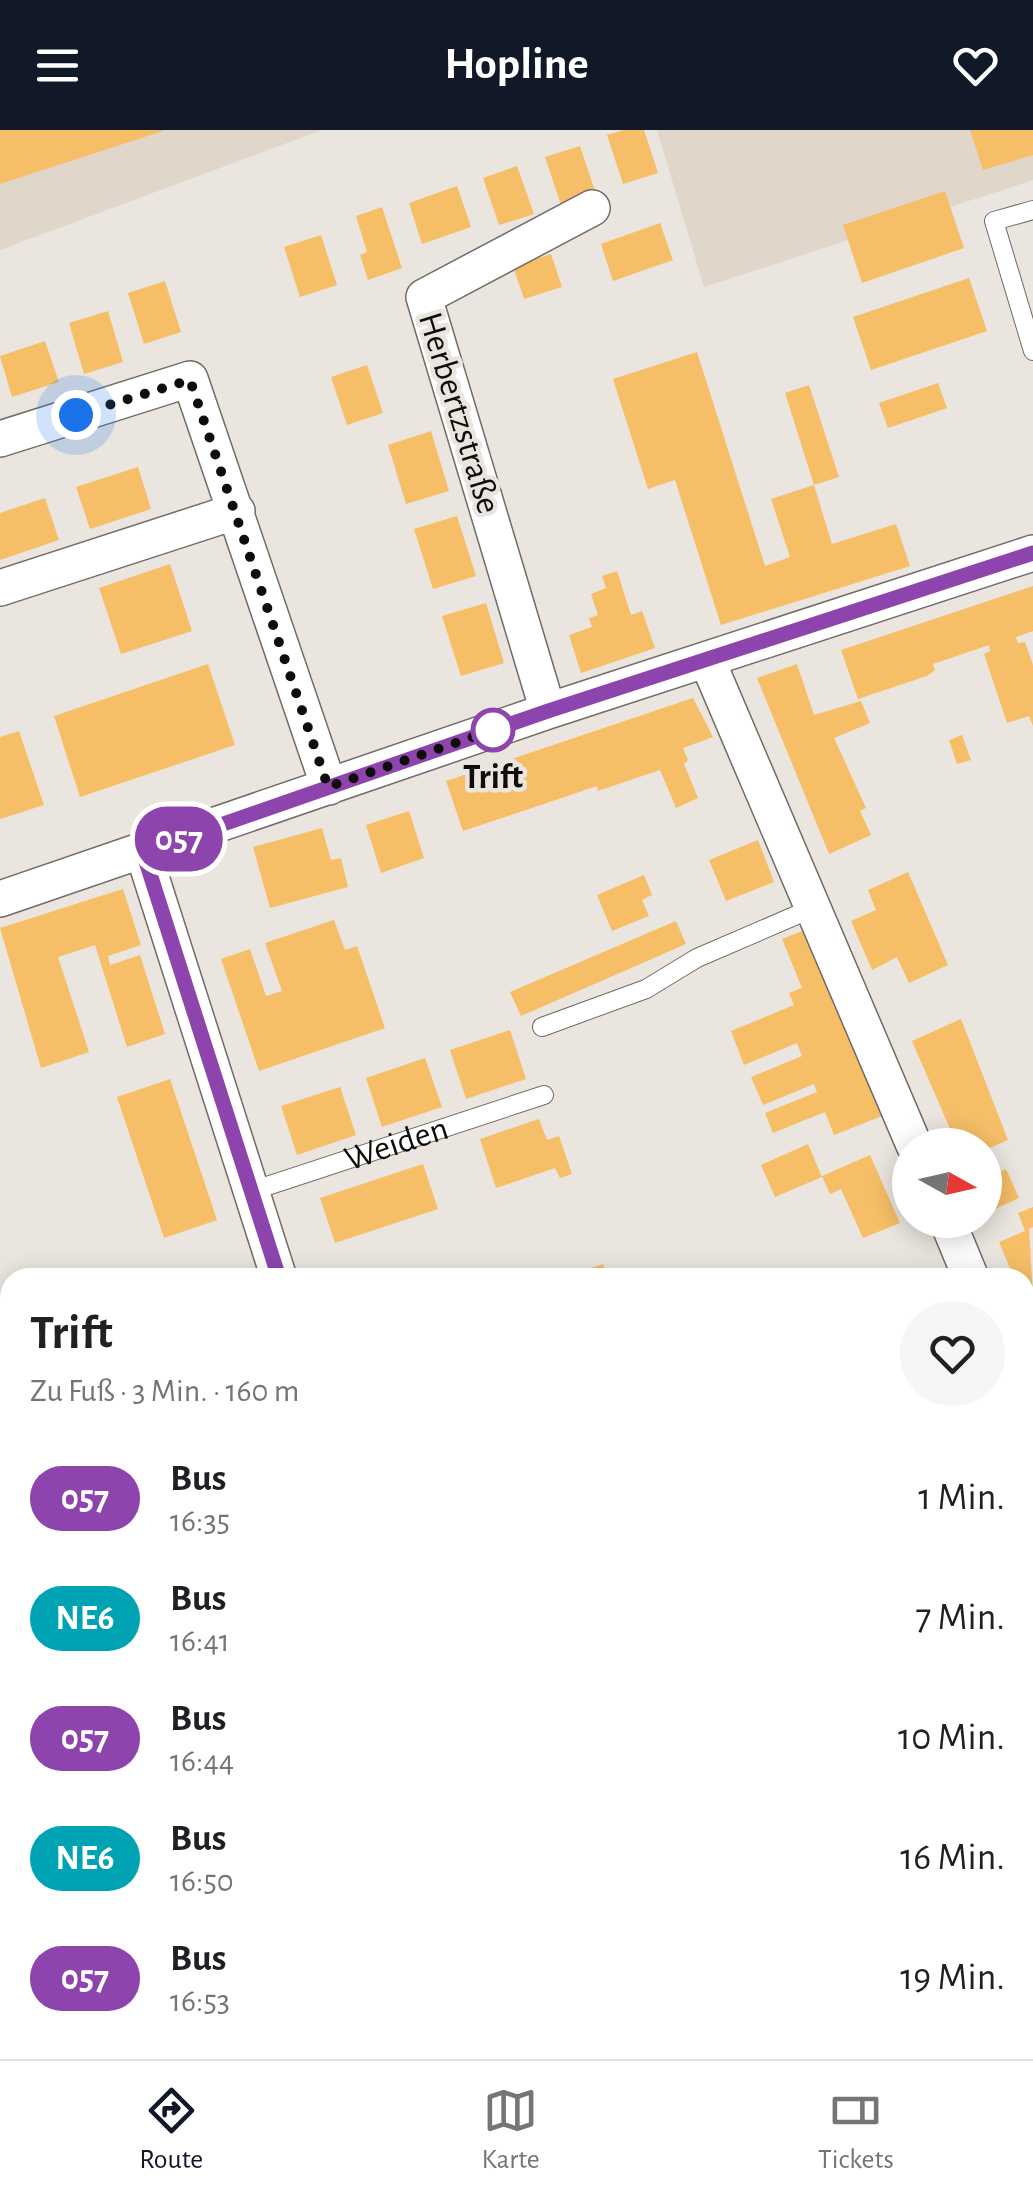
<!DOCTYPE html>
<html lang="de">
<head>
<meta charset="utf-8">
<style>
  :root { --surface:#fff; --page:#f6f6f6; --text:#202124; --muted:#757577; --line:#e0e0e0; --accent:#111827 }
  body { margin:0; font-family:"Alegreya Sans",sans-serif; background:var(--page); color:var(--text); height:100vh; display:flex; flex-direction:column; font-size:38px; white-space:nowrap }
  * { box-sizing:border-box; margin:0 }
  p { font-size:32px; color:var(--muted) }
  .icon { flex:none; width:55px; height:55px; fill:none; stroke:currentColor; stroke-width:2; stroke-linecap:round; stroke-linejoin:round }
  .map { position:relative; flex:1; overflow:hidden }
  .sheet { position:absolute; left:0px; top:1138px; width:1035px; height:792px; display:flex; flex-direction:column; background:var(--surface); border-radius:30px 30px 0 0; box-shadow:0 5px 25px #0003 }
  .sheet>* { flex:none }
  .badge { padding:0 20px; border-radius:32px; font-size:35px; line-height:65px }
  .needle { width:65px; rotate:98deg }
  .controls { position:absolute; left:892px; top:998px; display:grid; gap:20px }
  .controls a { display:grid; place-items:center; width:110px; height:110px; border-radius:50%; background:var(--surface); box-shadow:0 5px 25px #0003; font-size:50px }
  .you { position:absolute; width:50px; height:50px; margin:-25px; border:8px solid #fff; border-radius:50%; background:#1a73e8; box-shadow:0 0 0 15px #1a73e833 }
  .map>.badge { position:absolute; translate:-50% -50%; box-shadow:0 0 0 5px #fff }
  .round { display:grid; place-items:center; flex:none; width:105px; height:105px; border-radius:52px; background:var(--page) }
  .overview { display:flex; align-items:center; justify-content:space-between; height:170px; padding:0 30px }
  h1 { font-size:48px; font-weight:700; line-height:75px }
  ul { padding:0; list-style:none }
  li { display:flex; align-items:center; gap:30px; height:120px; padding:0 30px }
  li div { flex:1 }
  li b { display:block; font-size:38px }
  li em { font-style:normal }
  li .badge { min-width:110px; font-weight:700; text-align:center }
  header { display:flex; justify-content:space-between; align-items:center; height:130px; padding:0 30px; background:var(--accent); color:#fff; font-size:45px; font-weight:700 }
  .menu { display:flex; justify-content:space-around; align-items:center; height:140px; border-top:2px solid var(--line); background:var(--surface); font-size:28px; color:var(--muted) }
  .menu a { display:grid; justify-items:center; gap:5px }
  .menu .on { color:var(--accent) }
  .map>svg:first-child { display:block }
</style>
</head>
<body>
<header><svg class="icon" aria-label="menu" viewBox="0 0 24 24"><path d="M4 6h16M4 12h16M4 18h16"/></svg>Hopline<svg class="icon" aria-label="heart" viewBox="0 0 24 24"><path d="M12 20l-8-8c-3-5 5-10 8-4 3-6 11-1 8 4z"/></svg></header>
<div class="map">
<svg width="1033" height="1929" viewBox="0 0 1033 1929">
  <rect width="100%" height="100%" fill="#eae5de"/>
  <path fill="#e0d7ca" d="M0,0H322L0,120Z
    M657,0H1033V50L704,157Z"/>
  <path fill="#f6be67" d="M0,0H163V1L0,54Z
    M624,0H644L658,43L623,54L607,5Z
    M970,0H1033V25L983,40Z
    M580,16L596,64L561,75L545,27Z
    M517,36L534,84L499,95L483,48Z
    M457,56L471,97L422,114L409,73Z
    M945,61L964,118L862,153L843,95Z
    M382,77L402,138L368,150L360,125L367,122L356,86Z
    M660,93L673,130L613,151L601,114Z
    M321,105L337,155L300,167L284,117Z
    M551,124L562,157L524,169L513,136Z
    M969,148L987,201L871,240L853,187Z
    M165,151L181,202L144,214L128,163Z
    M108,181L123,232L84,244L69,193Z
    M45,211L59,252L12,267L0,226Z
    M697,222L765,436L790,427L771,369L814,355L785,263L809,255L839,347L814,355L832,414L896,394L910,436L721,495L675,350L648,359L613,249Z
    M367,235L383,283L347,295L331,247Z
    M938,253L947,278L888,298L879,273Z
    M431,301L449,361L406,374L388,315Z
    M138,337L151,379L90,399L76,357Z
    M45,368L59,410L0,430V383Z
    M457,386L476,446L433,459L414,399Z
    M170,434L192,501L121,524L99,458Z
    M617,441L631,485L642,481L655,518L581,543L569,505L592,497L589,488L598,485L591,464L606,458L602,446Z
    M1033,456V501L1016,507L1018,513L1025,512L1033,535V596L1029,586L1007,593L984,524L990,521L989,515L933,534L935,540L927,546L858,569L841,520Z
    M486,473L504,533L461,546L442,486Z
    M208,534L235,615L80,667L54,586Z
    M797,534L814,585L861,571L870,593L834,608L866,678L860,681L871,705L829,724L757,548Z
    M693,568L713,607L683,618L688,630L684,634L698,668L676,678L660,640L598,661L597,656L463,701L446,651Z
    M19,601L44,675L0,689V607Z
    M962,605L971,630L957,634L949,610Z
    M409,681L424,728L381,743L366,695Z
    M322,698L331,730L341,728L348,757L270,778L253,717Z
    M758,710L774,752L726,771L709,730Z
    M908,742L948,835L909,853L897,827L872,840L851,791L876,780L868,760Z
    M644,745L652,765L642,770L649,786L612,801L597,765Z
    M123,759L141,815L108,826L110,835L140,825L165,904L127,917L95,815L58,827L89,922L41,938L0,798Z
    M334,790L345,820L357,816L385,898L259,941L221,829L250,819L266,866L282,861L265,813Z
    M676,791L686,814L521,886L510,862Z
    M807,799L882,986L834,1005L825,982L773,1003L765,983L817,962L814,954L763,975L751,947L802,926L797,913L744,935L731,901L794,875L789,863L802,858L782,809Z
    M961,889L1008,1010L985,1020V1015H957L912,911Z
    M510,900L526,949L466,969L450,920Z
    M425,928L442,977L382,997L366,948Z
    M170,949L217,1090L164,1108L117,967Z
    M340,957L356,1005L297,1025L281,976Z
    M539,989L547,1010L559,1006L572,1044L560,1048L555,1038L496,1058L480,1009Z
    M808,1014L822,1047L775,1067L761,1035Z
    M870,1025L900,1093L863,1108L841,1059L830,1064L822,1046Z
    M423,1034L438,1079L335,1113L320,1068Z
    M1006,1039L1019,1068L986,1083L985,1049Z
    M1033,1077V1097L1029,1099L1033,1166L1025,1170V1148H1014L999,1112L1025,1101L1018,1083Z
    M603,1134L608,1148H565V1147Z
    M1,1275L10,1318L0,1321V1275Z
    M10,1444V1494L0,1499V1448Z
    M1033,1543V1563L1028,1566L1025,1546Z
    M10,1586V1639L0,1643V1590Z
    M1033,1614V1654L1026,1657L1025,1617Z
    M0,1740L10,1763V1803L0,1808Z
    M1033,1797V1848L1025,1830V1800Z
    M10,1871V1911L0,1887V1875Z
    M240,1920H268L264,1925L269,1929H244Z
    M397,1920H448L429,1929H392L389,1923Z
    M490,1920H535L539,1929H494Z
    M735,1920H790L794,1929H737Z
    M873,1920H903L907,1929H877Z
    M957,1920H1014L1015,1924L1003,1929H961Z"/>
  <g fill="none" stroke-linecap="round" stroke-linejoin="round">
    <g stroke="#706c66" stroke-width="20">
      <g id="lane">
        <path d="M1033,80L994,91L1033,221"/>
        <path d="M542,897L646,859L697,828L813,778"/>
        <path id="s1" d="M252,1061L544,965"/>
        <path d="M1025,1792L1033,1789"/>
        <path d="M1025,1893L1031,1908"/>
        <path d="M278,1920L282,1929"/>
        <path d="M935,1920L939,1929"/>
      </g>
    </g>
    <g stroke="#706c66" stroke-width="38">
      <path id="street" d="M0,309L190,249L329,657
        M0,458L237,381
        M707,530L914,1015
        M548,581L424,167L592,78
        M143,722L279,1148
        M0,769L548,581L1033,423
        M947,1090L971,1148
        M1025,1273L1033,1292
        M0,1838L10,1833
        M564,1920L568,1929"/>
    </g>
    <path stroke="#85827d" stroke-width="5" stroke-dasharray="5 5" stroke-linecap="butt" d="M0,1343L7,1342
      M0,1423L10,1416
      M1025,1435L1033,1432
      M0,1516L10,1512
      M6,1653L10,1652"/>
    <use href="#lane" stroke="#fff" stroke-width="18"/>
    <use href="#street" stroke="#fff" stroke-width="35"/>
  </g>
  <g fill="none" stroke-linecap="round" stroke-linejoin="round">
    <g stroke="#fff" stroke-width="22">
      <path id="line" d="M279,1148L143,722L548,581L1033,423"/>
    </g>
    <use href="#line" stroke="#8e44ad" stroke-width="15"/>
    <path stroke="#0e0d0b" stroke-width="10" stroke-dasharray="0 18" d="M76,285L190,250L328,657L493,600"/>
  </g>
  <circle fill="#fff" stroke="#8e44ad" stroke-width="5" cx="493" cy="600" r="20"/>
  <g text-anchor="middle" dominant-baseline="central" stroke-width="9" stroke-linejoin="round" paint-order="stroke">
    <g font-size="35" fill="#0e0d0b" stroke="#eae5de">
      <text transform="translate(459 283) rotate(73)">Herbertzstraße</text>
      <text stroke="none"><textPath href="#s1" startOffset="152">Weiden</textPath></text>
    </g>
    <g font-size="35" font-weight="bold" fill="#0e0d0b" stroke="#eae5de">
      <text x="493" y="647">Trift</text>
    </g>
  </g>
</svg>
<div class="controls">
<a><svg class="needle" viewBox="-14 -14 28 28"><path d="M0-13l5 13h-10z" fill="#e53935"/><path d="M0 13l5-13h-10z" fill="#757577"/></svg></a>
</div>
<div class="you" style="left:76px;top:285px"></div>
<b class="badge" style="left:179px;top:709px;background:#8e44ad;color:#fff">057</b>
<section class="sheet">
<div class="overview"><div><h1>Trift</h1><p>Zu Fuß · 3 Min. · 160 m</p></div><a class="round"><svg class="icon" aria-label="heart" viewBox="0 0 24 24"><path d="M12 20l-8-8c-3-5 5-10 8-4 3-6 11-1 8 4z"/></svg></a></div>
<ul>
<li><span class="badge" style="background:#8e44ad;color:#fff">057</span><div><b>Bus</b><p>16:35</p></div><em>1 Min.</em></li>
<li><span class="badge" style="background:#00a3b4;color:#fff">NE6</span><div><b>Bus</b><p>16:41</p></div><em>7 Min.</em></li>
<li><span class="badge" style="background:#8e44ad;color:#fff">057</span><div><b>Bus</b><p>16:44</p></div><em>10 Min.</em></li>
<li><span class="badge" style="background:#00a3b4;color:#fff">NE6</span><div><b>Bus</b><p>16:50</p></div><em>16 Min.</em></li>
<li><span class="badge" style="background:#8e44ad;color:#fff">057</span><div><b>Bus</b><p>16:53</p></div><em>19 Min.</em></li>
</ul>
</section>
</div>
<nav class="menu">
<a class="on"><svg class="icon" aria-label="directions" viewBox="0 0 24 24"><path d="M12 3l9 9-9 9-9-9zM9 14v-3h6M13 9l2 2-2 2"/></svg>Route</a>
<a><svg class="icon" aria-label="map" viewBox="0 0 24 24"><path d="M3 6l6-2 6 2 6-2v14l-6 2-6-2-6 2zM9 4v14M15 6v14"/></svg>Karte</a>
<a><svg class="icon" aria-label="tickets" viewBox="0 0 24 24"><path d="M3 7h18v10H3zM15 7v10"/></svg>Tickets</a>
</nav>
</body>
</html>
